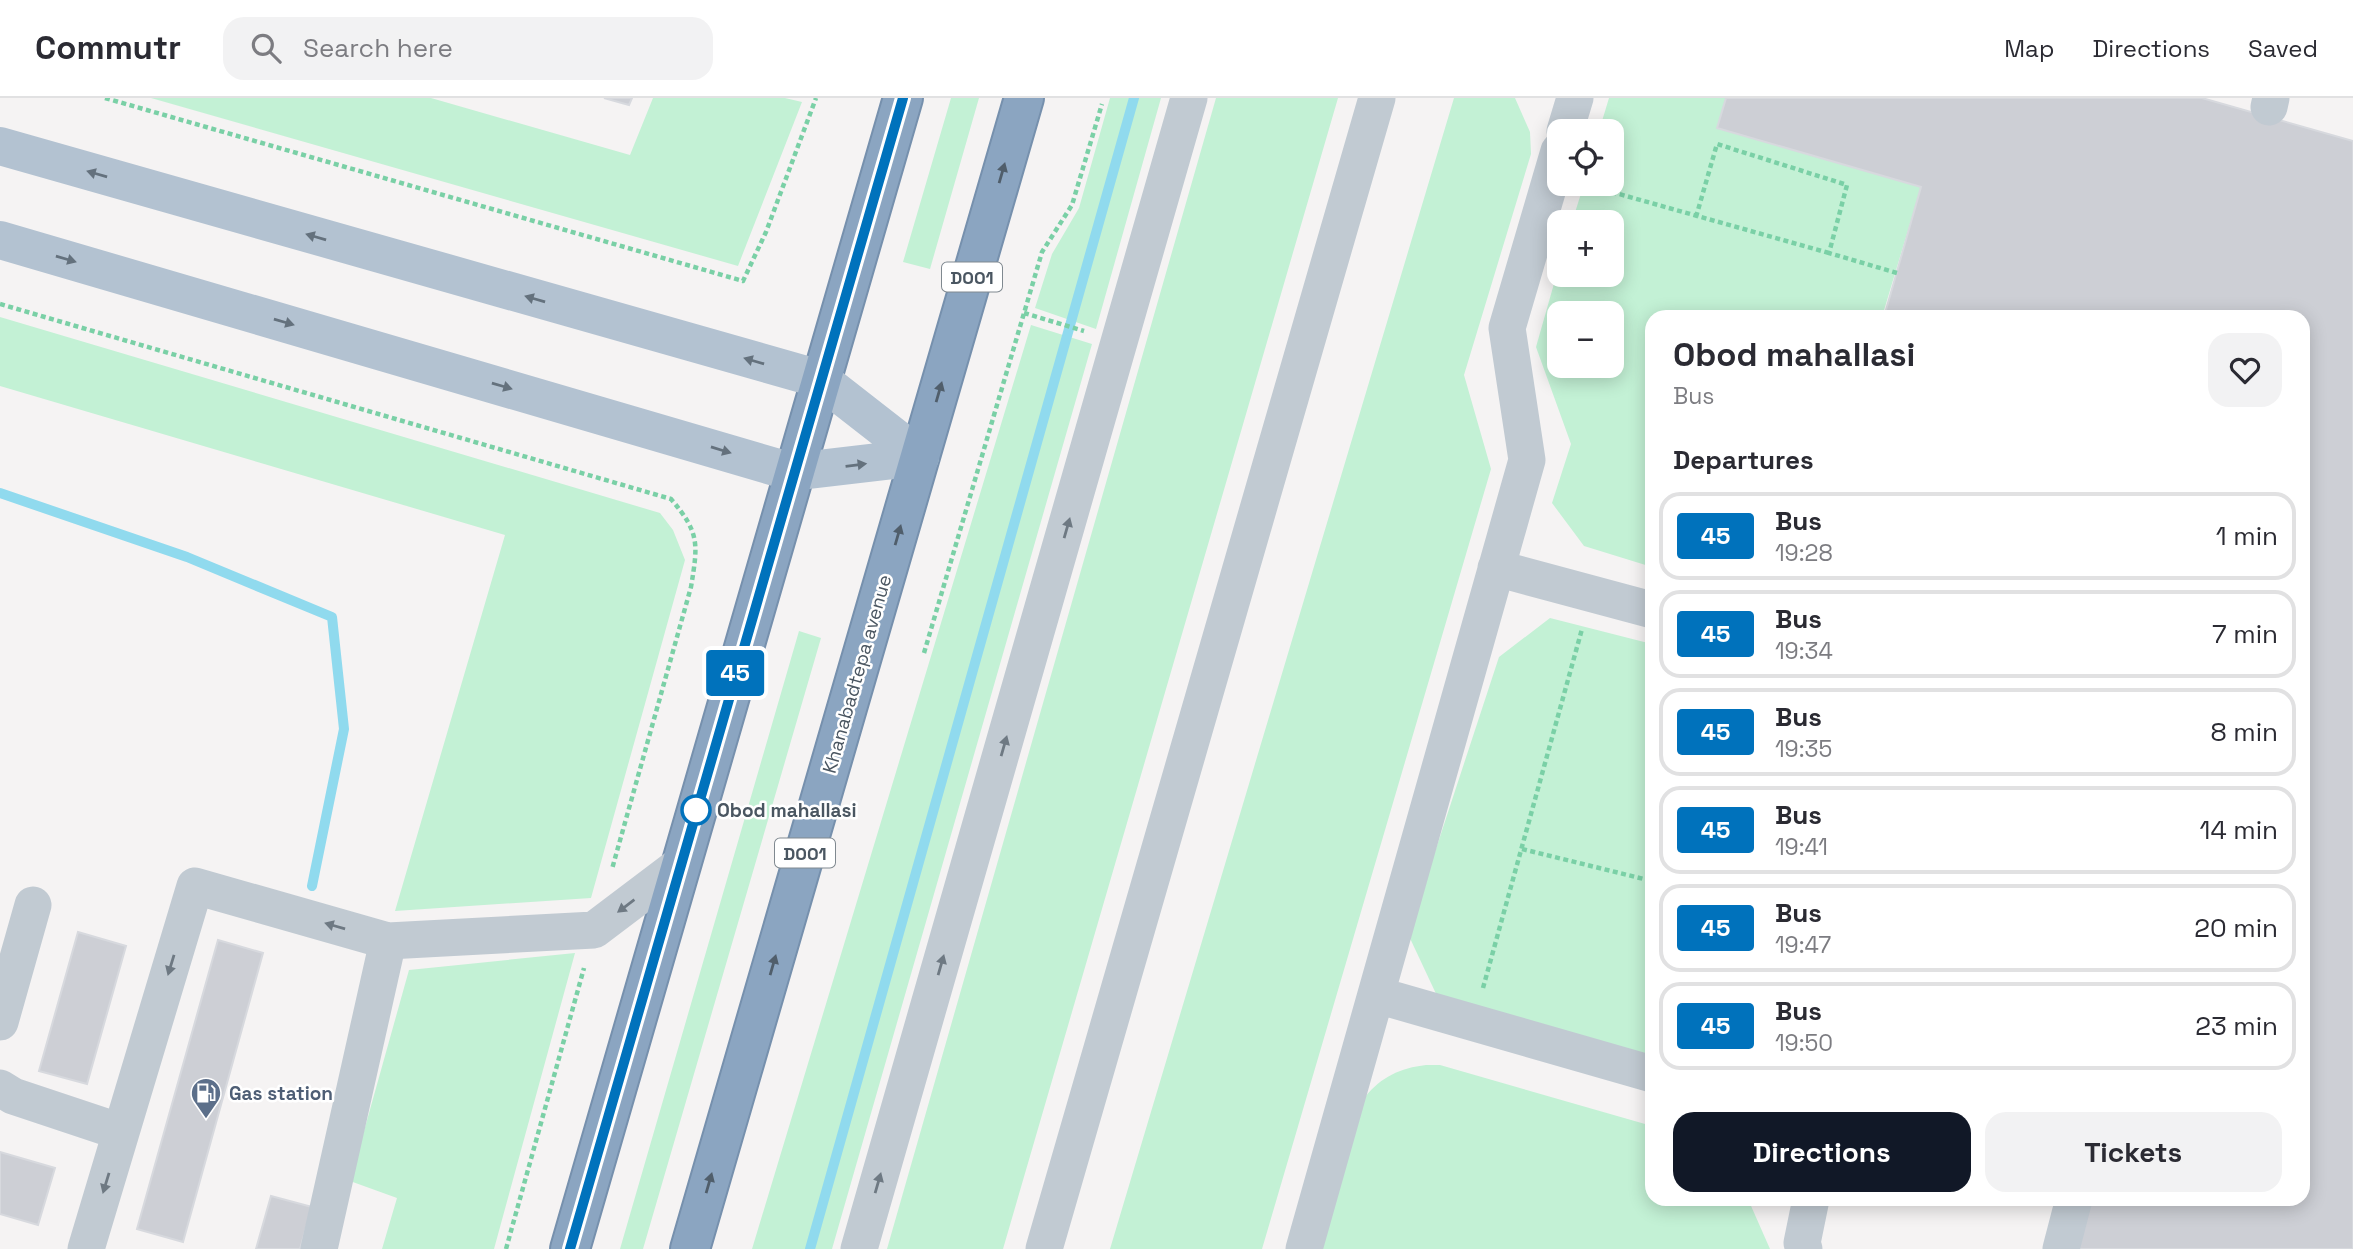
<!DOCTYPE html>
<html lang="en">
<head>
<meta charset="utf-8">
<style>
  :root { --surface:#fff; --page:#f2f2f3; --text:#2b2b33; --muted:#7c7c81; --line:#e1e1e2; --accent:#111827 }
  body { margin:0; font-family:"Space Grotesk",sans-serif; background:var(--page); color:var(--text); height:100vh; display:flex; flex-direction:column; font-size:26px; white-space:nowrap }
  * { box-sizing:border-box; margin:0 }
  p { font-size:23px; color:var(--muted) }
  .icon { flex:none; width:38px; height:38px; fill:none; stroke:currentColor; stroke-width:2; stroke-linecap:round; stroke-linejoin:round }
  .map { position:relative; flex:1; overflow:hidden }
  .details { position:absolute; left:1645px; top:212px; width:665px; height:896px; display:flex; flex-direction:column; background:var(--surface); border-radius:21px; box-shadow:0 4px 18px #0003 }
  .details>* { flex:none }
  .badge { padding:0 14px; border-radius:5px; font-size:24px; line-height:46px }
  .controls { position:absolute; left:1547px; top:21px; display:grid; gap:14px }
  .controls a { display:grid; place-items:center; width:77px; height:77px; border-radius:14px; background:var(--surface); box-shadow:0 4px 18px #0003; font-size:35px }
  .map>.badge { position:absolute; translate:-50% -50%; box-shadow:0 0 0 4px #fff }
  h2 { padding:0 28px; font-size:26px; line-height:63px }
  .round { display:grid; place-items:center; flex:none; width:74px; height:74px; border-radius:21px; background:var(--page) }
  .summary { display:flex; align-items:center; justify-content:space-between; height:119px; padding:0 28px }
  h1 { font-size:33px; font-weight:700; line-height:52px }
  .cta { display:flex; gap:14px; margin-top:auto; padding:14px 28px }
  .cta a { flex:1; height:80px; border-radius:21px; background:var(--accent); color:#fff; font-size:28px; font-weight:700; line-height:80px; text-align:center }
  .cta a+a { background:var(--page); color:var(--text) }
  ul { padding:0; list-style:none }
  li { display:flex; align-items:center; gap:21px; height:88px; margin:0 14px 10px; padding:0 14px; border:4px solid var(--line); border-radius:21px }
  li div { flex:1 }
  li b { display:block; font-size:26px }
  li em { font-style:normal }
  li .badge { min-width:77px; font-weight:700; text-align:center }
  header { display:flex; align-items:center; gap:42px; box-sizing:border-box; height:98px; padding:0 35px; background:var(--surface); border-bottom:2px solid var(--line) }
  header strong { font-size:33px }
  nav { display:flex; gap:38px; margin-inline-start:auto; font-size:24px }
  .search { width:490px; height:63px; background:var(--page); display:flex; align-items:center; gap:18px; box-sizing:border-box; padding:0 24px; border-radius:21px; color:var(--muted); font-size:26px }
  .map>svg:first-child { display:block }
</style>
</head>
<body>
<header>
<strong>Commutr</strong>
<div class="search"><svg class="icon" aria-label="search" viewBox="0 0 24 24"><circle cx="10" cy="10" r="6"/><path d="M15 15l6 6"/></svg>Search here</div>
<nav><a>Map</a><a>Directions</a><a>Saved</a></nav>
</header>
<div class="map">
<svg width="2353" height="1151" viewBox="0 0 2353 1151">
  <rect width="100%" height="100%" fill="#f5f3f3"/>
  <path fill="#c3f1d5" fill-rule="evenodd" d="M151,0H431L630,57L653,0H785L802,4L738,168Z
    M951,0H979L930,171L903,164Z
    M1110,0H1161L1096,231L1035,210L1052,156L1079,110Z
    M1216,0H1338L1003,1151H887Z
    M1454,0H1515L1530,34L1531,56L1464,277L1491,371L1262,1151H1110Z
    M1609,0H1726L1718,30L1921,89L1882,219H1652V469L1584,448L1552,405L1571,346L1536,249L1559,168V177H1612V124H1572L1584,86H1612V33H1599ZM1559,215H1612V268H1559Z
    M0,219L660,415L673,432L685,462L591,800L395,813L505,437L0,288Z
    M1031,227L1092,246L832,1151H752Z
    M1550,520L1652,546V964L1438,900L1408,836L1499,559Z
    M799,533L821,540L643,1151H620Z
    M575,855L494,1151H382L397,1100L350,1083L409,872Z
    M1426,967H1440L1652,1028V1101H1748L1770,1151H1317L1365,999C1381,979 1400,970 1426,967Z"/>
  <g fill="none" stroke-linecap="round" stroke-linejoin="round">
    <path stroke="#90daee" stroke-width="10" d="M0,395L187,459L332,519L344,631L312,788
      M810,1151L1134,0"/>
  </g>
  <path fill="#cdcfd5" stroke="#d7d9de" stroke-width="2" d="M604,0H632L629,7Z
    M1726,0H2202L2353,43V1151H2075L2091,1101H2303V219H1884L1921,89L1717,30Z
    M78,834L126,848L87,986L39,973Z
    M218,842L263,855L183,1144L137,1131Z
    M0,1054L55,1070L38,1127L0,1116Z
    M271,1098L312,1109L300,1151H256Z"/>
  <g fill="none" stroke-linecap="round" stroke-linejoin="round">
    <g stroke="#7690ad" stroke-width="42">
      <path id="highway" d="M570,1151L903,0
        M690,1151L1024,0"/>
    </g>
    <path stroke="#7ad0a6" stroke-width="4.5" stroke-dasharray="5 3.5" stroke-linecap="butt" d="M105,0L743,183L766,134L816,0
      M1587,87L1829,155
      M1696,119L1717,46L1847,87L1829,155L1897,175
      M0,206L671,401C700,435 698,446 691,489L612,771
      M1024,215L1084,233
      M924,555L1042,154L1072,107L1102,6
      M1522,751L1652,783
      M1483,890L1582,531
      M506,1151L584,870"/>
    <path stroke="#c1cad2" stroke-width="37" d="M2269,9L2271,0
      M1565,33L1575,0
      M1496,470L1652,512
      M1377,897L1652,976
      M0,924L33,807
      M0,990L13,998L121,1034
      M86,1151L195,788L388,843L594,832L680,767
      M319,1151L388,843
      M859,1151L1189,0
      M1044,1151L1377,0
      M1304,1151L1527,362L1507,230L1559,53
      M1804,1151L1802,1145L1811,1101
      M2061,1151L2074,1101"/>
    <path stroke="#b3c2d1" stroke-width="38" d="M0,48L820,281L920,359
      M0,142L792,374L920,359"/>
    <use href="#highway" stroke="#8ba5c1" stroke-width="38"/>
  </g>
  <defs><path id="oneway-solid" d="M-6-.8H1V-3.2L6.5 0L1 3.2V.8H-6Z" transform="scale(1.75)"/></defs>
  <g fill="#505e6b">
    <use href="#oneway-solid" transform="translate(1002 75) rotate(-74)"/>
    <use href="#oneway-solid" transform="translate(939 294) rotate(-74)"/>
    <use href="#oneway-solid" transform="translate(898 437) rotate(-74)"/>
    <use href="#oneway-solid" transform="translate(773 867) rotate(-74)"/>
    <use href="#oneway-solid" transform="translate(709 1085) rotate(-74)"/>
  </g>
  <g fill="#64717d">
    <use href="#oneway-solid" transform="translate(97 76) rotate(-164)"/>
    <use href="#oneway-solid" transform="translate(316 139) rotate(-164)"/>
    <use href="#oneway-solid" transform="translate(66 161) rotate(16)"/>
    <use href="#oneway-solid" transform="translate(535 201) rotate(-164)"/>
    <use href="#oneway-solid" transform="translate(284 224) rotate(16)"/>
    <use href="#oneway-solid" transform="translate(754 263) rotate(-164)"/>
    <use href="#oneway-solid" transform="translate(502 288) rotate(16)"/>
    <use href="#oneway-solid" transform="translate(721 352) rotate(17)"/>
    <use href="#oneway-solid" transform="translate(856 367) rotate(-7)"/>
  </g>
  <g fill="#6e7983">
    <use href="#oneway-solid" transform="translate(1067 430) rotate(-74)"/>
    <use href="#oneway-solid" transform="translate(1004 648) rotate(-74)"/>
    <use href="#oneway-solid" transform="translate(626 808) rotate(143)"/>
    <use href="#oneway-solid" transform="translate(335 828) rotate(-164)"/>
    <use href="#oneway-solid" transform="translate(171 867) rotate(107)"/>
    <use href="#oneway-solid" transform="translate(941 867) rotate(-74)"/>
    <use href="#oneway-solid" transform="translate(106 1085) rotate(107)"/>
    <use href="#oneway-solid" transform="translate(878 1085) rotate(-74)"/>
  </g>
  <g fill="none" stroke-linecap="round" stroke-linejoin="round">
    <g stroke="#fff" stroke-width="16">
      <path id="line" d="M570,1151L903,0"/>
    </g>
    <use href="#line" stroke="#0072bc" stroke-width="10"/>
  </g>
  <defs>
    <g id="fuel-pin" transform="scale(1.575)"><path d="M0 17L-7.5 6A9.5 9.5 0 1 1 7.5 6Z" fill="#5c6f8a" stroke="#fff"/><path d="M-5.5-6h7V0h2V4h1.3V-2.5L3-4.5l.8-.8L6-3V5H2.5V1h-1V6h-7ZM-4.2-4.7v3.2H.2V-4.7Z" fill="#fff"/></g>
  </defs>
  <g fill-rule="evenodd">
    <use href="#fuel-pin" x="206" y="995"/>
  </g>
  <circle fill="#fff" stroke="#0072bc" stroke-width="3.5" cx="696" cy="712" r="14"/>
  <g text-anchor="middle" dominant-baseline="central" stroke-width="5" stroke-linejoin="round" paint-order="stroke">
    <g fill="#fff" stroke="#808990" stroke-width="2">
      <rect x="942" y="164.5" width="60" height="29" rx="5"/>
      <rect x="775" y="740.5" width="60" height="29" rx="5"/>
    </g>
    <g font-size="18" font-weight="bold" fill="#4a5661">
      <text x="972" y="179">D001</text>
      <text x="805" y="755">D001</text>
    </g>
    <g font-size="19" fill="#4a5661" stroke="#fff">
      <text transform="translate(857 576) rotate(-74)">Khanabadtepa avenue</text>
    </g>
    <g font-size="19" font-weight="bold" fill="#4a5661" stroke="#fff" text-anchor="start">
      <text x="717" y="712">Obod mahallasi</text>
    </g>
    <g font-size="19" font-weight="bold" fill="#4e5e75" stroke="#fff" text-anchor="start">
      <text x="229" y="995">Gas station</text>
    </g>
  </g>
</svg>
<div class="controls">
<a><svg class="icon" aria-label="locate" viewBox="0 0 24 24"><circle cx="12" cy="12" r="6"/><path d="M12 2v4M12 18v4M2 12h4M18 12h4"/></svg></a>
<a>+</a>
<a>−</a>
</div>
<b class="badge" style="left:735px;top:575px;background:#0072bc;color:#fff">45</b>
<section class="details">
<div class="summary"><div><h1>Obod mahallasi</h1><p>Bus</p></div><a class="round"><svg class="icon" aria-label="heart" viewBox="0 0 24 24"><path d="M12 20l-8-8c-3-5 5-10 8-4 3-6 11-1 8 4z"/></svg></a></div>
<h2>Departures</h2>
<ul>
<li><span class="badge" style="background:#0072bc;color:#fff">45</span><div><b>Bus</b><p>19:28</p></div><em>1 min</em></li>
<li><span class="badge" style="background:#0072bc;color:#fff">45</span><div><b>Bus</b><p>19:34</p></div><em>7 min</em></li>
<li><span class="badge" style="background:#0072bc;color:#fff">45</span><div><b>Bus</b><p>19:35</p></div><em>8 min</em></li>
<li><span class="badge" style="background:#0072bc;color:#fff">45</span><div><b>Bus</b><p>19:41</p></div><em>14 min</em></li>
<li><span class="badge" style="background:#0072bc;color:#fff">45</span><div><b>Bus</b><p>19:47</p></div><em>20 min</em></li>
<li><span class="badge" style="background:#0072bc;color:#fff">45</span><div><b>Bus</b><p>19:50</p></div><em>23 min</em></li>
</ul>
<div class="cta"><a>Directions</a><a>Tickets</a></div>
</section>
</div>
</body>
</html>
